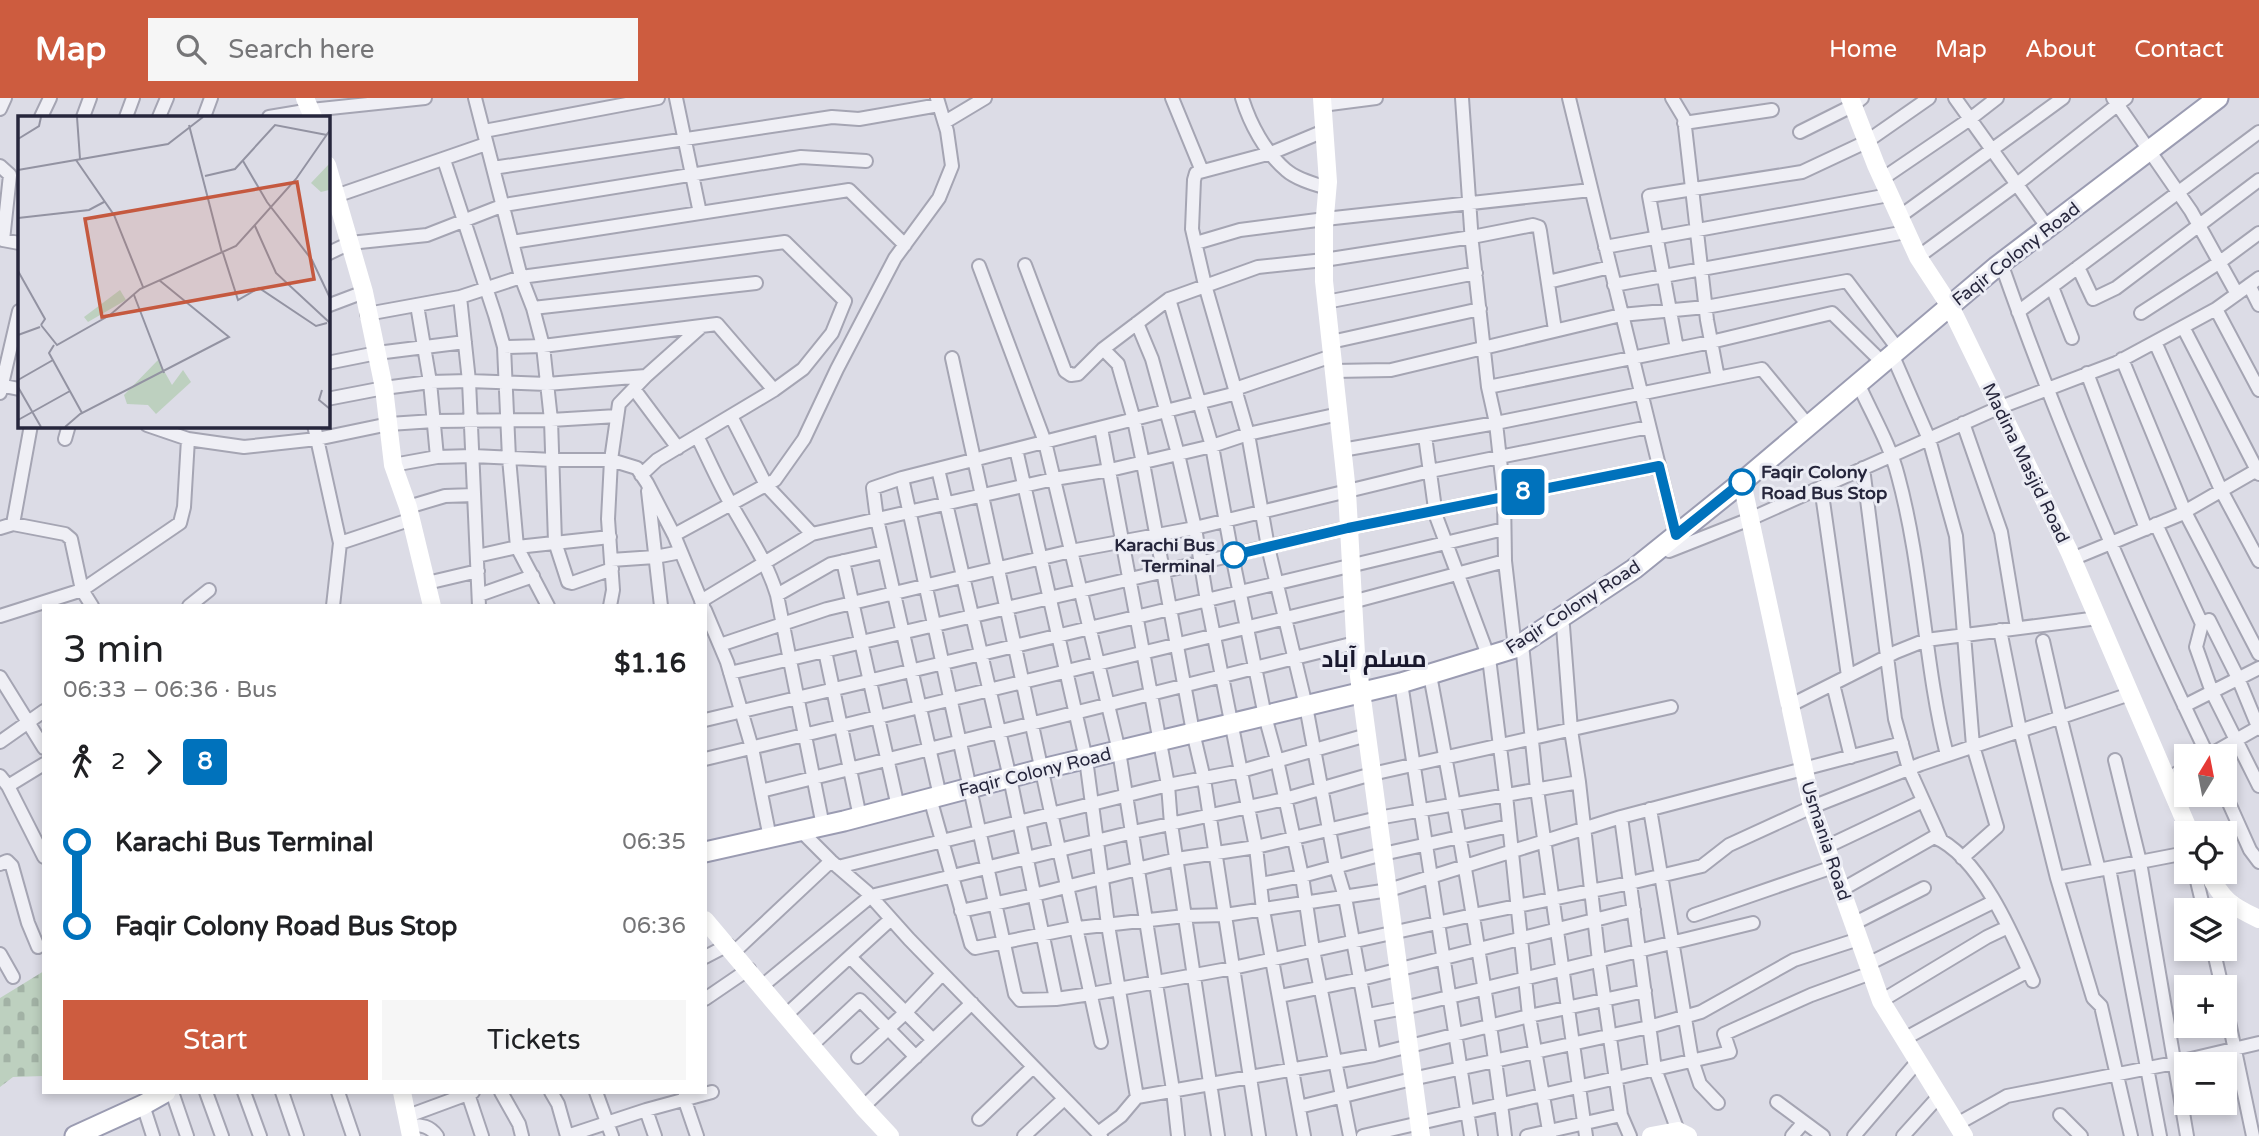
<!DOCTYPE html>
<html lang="en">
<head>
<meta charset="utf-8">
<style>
  :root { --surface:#fff; --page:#f6f6f6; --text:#202124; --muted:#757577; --accent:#cd5c3f }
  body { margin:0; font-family:"Varela Round",Cairo,sans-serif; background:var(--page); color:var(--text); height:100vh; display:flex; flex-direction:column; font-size:26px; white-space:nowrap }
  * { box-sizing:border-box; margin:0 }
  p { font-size:23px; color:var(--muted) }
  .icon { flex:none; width:38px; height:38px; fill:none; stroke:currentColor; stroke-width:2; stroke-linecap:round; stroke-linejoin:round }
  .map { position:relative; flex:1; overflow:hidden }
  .drawer { position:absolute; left:42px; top:506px; width:665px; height:490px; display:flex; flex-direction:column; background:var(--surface); border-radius:0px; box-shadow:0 4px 10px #0003 }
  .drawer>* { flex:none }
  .badge { padding:0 14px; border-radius:5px; font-size:24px; line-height:46px }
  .needle { width:46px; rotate:10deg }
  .tools { position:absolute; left:2174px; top:646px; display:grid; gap:14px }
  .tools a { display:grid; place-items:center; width:63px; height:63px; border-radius:0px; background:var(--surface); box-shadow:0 4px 10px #0003; font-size:35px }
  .map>.badge { position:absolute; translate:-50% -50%; box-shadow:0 0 0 4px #fff }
  .legs { display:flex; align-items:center; gap:10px; height:77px; padding:0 21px; font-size:23px }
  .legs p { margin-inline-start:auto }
  .summary { display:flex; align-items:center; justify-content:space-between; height:119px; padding:0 21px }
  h1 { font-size:38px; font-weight:600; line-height:52px }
  .button { display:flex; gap:14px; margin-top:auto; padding:14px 21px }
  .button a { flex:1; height:80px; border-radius:0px; background:var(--accent); color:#fff; font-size:28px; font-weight:600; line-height:80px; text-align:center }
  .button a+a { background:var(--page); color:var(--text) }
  ul { padding:0 21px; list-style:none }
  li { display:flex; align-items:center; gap:24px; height:84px; font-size:26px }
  li i { display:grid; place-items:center; width:10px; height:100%; margin:0 9px; background:currentColor }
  li i::after { content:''; width:18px; height:18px; margin:-9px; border:5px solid; border-radius:50%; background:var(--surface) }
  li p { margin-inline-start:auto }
  li:first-child i { background:linear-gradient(#0000 50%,currentColor 0) }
  li:last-child i { background:linear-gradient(currentColor 50%,#0000 0) }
  header { display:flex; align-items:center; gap:42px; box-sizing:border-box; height:98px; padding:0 35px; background:var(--accent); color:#fff }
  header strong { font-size:33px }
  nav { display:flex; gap:38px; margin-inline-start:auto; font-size:24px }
  .search { width:490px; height:63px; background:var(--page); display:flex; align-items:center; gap:18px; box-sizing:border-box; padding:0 24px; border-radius:0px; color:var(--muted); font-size:26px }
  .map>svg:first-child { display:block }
</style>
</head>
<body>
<header>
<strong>Map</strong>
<div class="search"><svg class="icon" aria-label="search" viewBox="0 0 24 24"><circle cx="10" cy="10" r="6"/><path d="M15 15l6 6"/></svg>Search here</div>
<nav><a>Home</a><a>Map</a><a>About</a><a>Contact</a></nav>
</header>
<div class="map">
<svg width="2259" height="1038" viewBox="0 0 2259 1038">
  <defs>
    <pattern id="cemetery-stones" width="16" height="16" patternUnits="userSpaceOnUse" patternTransform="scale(1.75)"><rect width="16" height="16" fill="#bdd0bf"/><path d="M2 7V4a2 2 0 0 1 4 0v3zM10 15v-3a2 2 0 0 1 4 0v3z" fill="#a2b2a5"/></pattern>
  </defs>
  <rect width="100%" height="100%" fill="#dcdce6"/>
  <path fill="url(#cemetery-stones)" d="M44,873V978L13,979L0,989V900Z"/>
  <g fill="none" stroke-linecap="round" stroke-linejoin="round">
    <g stroke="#a5a5b3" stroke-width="16">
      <path id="street" d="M475,0L521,179L533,210L543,248L551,322L555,444L568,484L572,485L612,471
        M676,0L700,115
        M1172,0L1202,73
        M1242,0C1250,26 1265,54 1286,72C1296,81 1314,86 1327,90
        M1462,0L1472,145L1488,289L1496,325L1504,398L1505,463L1515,550
        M1569,0L1676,437
        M1672,0L1684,20L1707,222L1718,280
        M1955,0L2048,130
        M2113,0L2191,113L2237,196
        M1322,7L1376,0
        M0,11L5,0
        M41,19L50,0
        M83,19L90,0
        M126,19L133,0
        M159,19L167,0
        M204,19L211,0
        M269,19L311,12L425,0
        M945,24L985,0
        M1684,25L1772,12
        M484,33L658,0
        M1324,33L1271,55L1196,75L1194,82L1192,131L1205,187L1248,336L1268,449L1306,608L1336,769L1345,799L1374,957
        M1800,34L1852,8L1862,0
        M444,62L495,217L504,249L509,360L517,449L548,508
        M0,68L10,77L3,142L0,141
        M493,70L832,19L859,21L939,7
        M1882,81L1970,21L1997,0
        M327,101L486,46
        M1899,119L2063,0
        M3,142L19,145
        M512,144L849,92L905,147
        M1196,145L1240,132L1325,121L1591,92
        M1605,149L1889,97
        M327,156L350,145L427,137L504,107L801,59L866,63
        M1918,159L2017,86L2126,0
        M2001,165C2060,334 2131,497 2208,658L2259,629
        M1025,167L1065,273L1071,277L1078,276L1103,251L1169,201L1258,169L1324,162L1472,139L1533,127L1539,129L1540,133L1555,232
        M979,168L1045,344L1119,653L1173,992L1178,1038
        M2078,169L2093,201L2116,190L2259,82
        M1548,184L1610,169
        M1614,187L1906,134
        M2249,187L2259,207
        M2052,189L2072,240
        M460,199L469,283L479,508
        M1169,201L1212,348L1232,457L1265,618L1277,662L1302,778L1313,852L1350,1038
        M1326,204L1476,175
        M417,207L430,284L437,359
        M327,208L364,194
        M533,210L756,185
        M2216,211L2259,292
        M2018,214L2259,34
        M2141,215L2220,164L2259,135
        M367,216L460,199L521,179L785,144L845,203L832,235L803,271L774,292L657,362L641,377
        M1137,225L1152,261L1178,356L1195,430L1207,503L1256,749L1263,812L1304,1038
        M2183,229L2259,376
        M1331,244L1480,211
        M2155,244L2221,392L2259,463
        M504,249L543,248L717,226L774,292
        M1103,251L1118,266L1134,322L1143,365L1193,634L1204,681L1259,1038
        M1677,251L1649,98L1802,74L1866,44L1929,0
        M1892,256L1929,341L1956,438L1973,648L1997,729L1962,760
        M952,260L1101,944
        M2122,261L2185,414L2259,556
        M327,265L377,255L465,244
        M1334,273L1391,272L1621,217L1706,209L1847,183L1898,251
        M2087,275L2146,431
        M1858,285C1871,315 1890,346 1898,378C1923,470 1924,566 1947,657
        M0,287L19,291
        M1488,289L1711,244L1832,215L1882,264
        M634,291L678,350
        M1235,291L1332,258
        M0,295L19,213
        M327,301L384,290L430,284L469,283L547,286L646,278
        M731,318L766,387L812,436
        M1963,325L2001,434L2017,530
        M314,327L340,445L333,508
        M1101,330L1168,687L1171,726L1218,1038
        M697,338C709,362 719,386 732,408C749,438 767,464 777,497L823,728
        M1425,338L1436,418L1489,560L1506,697L1529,918L1550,1038
        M65,341L69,327
        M188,341L244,349L317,341L389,326L434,323L551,322L617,318
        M1016,351L1086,661L1108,827L1137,999
        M1342,352L1496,325L1762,271L1808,327
        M393,367L437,359L473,358L553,362H611L637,370L647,385L674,437L703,507
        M1863,370L1895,621L1909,671L1941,742
        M938,371L1010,680L1056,901
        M902,380C940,552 977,724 1015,896L1020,902L1056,901L1091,896L1233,870L1473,817L1630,785L1702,768L1729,747L1812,709L1921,666L2130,596
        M1821,389L1848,578
        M648,393L661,508
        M408,409L445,398L474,397
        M13,426L31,327
        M2156,426L2202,526L2196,549L2212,594L2259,688
        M0,430L13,426L65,436L71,441L82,492L92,508
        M674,437L775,382L804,341L837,271L895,160L939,100L952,68L947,33L937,0
        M340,445L409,422
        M1669,453L1750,421L1998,310L2116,265L2216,211L2259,180
        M477,458L517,449L610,439
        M2072,461L2179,417L2257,372
        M611,462L655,459L681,454
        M843,463L898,709
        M427,485L478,473
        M479,497L533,478
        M777,497L831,466L884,454
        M701,503L812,436L1054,381L1110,372L1212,348L1248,336L1339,316
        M189,508L209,492
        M610,508L613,492L608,421L611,362L619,306L646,278L702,228
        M705,512L727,564L752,650L770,740
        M0,518L82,492L180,425L184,409L188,341L147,327
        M2202,526L2209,522L2238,580L2259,631
        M2000,532L2020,632L2057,780L2093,900L2101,908L2131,1038
        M2043,543L2060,618L2099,772
        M1522,546L1537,691L1586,1038
        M720,547L827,511L1071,453L1195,430L1430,373L1649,329
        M825,553L860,719
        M730,575L1348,430L1659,368
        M1430,577C1459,730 1486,883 1505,1038
        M0,579L44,650
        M1401,585L1471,1038
        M1833,586L1851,659
        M1789,608L1896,554L1926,542L2098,520
        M2184,608L2259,570
        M705,622L1504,431
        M0,644L44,613
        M705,661L1352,504L1505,463
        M2115,662L2140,764L2187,1038
        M0,678L8,688L44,759
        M2167,681L2186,670
        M1579,684L1599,863L1621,1017
        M8,688L44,666
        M761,693L1355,545
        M2224,694L2250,752L2259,764
        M940,698L877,421L873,390L902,380L1237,295
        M930,700L971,846L975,850L1069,831L1185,818L1225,817L1389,792L1621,719L1902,645
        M1650,711L1692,962L1700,986L1718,1005
        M1621,719L1655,971L1678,1033
        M801,733L831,763L867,794L909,841L1101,1038
        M1826,749L1923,703
        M0,766L7,763L12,768L28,825L38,849
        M838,769L1168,687L1241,673L1367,637
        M2109,770L2160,1038
        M2057,780L2186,755
        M1261,786L1302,778L1383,756L1509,728
        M1841,792L1934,739C1980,758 2014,839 2033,883
        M2204,812L2197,783L2206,774
        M961,813L1034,797L1177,761L1256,749L1378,720L1579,684L1571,632L1563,528
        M1694,817L1833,769
        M1853,826L1924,790
        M2213,850L2222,889
        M734,854L831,763
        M0,856L13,879
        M705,859L728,847
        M850,859L933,942
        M1868,866L1993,804
        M762,888L871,798L1133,734L1285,701L1372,676L1671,609
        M1280,898L1361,881L1634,812
        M2224,900L2253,1038
        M705,901L749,871
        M1881,903L1987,839L2008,829
        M786,917L891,821
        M1368,917L1404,910L1753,825
        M1904,941L2028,873
        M812,947L860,902L916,959
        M858,959L906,914L942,876
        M172,994L187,1038
        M206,994L222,1038
        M244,994L260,1038
        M282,994L297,1038
        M338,994L353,1038
        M501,994L519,1026L522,1038
        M551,994L558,1006L567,1038L646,1012L712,994
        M596,994L612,1038
        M686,995L684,1000L697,1038
        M468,996L482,1038
        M1777,1004L1823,1038
        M143,1007L153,1038
        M863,1009L972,905
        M1299,1009L1412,981L1649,929L1701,914L1794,862L1859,841
        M646,1012L655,1038
        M2060,1017L2081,1038
        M408,1018L473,994
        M979,1021L1033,969
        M1957,1026L2007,998L2174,965L2259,945
        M410,1027C422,1027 430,1028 437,1038
        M1098,1035L1121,1018L1137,999L1374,957L1529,918L1645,893
        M1024,1038L1064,1001
        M1363,1038L1730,954L1724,936L1811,897L1871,875
        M1527,1038L1621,1017L1630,1038
        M1792,1038L1804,1024
        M1854,1038L1918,963
        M1903,1038L1939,998"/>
    </g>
    <g stroke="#9b9cb2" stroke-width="23">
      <path id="primary" d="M705,754L844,723L1042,671L1401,585L1515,550L1634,471L1742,384L1996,169L2218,0
        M75,1038L143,1007L166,994"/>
    </g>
    <use href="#street" stroke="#efeff5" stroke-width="12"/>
    <path stroke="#fff" stroke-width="18" d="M305,0L313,19
      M1322,0L1328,84L1324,129V183L1347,394L1356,556L1421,1038
      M1850,0L1876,67L1918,159L1950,208L2069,453L2190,735
      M327,67L364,194L384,290L393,367L408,409L432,508
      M1742,384L1812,709L1881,903L1964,1038
      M2208,774C2222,802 2231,808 2259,821
      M705,822L863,1009L890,1038
      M402,994L411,1038
      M1651,1038L1678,1033L1688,1038"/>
    <use href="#primary" stroke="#fff" stroke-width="19"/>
  </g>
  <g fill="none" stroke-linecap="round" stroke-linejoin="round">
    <g stroke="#fff" stroke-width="16">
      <path id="line-1" d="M1234,457L1348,430L1659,368L1676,437L1742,384"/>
    </g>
    <use href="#line-1" stroke="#0072bc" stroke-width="10"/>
  </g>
  <g fill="#fff" stroke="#0072bc" stroke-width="3.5">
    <circle cx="1742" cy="384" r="12"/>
    <circle cx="1234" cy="457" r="12"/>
  </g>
  <g text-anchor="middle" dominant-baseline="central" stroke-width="6" stroke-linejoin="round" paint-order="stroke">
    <g font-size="18" fill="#26263c" stroke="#ebecf4">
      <text transform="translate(2016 156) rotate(-38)">Faqir Colony Road</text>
      <text transform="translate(2026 365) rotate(64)">Madina Masjid Road</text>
      <text transform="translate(1573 509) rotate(-33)">Faqir Colony Road</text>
      <text transform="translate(1035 674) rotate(-14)">Faqir Colony Road</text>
      <text transform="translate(1826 743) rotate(72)">Usmania Road</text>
    </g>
    <g font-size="18" font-weight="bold" fill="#26263c" stroke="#ebecf4" text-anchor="start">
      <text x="1761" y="374">Faqir Colony<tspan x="1761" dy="21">Road Bus Stop</tspan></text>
      <text x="1215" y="447" text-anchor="end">Karachi Bus<tspan x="1215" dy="21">Terminal</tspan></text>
    </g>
    <g font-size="24" font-weight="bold" fill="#19182d" stroke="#ebecf4">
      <text x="1374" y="561">مسلم آباد</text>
    </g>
  </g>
  <g transform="translate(18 18)">
    <rect width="312" height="312" fill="#dcdce6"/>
    <path d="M311,48V74L303,76L293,67ZM102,174L108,184L70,206L66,201ZM140,244L154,269L165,254L173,266L138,298L130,289L109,288L106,279Z" fill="#bdd0bf"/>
    <path fill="none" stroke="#9393a2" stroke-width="2" d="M59,1L62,43M171,9L204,137M0,23L21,10L23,1M58,44L96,99L125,171M225,45L249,86L294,144L312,182M0,54L150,28L185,1M187,60L217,53L257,9L309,19M0,102L71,94L86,86M237,110L258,157L312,207M205,137L220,184L241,172L298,210L309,207M0,155L27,203L23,209M116,179L146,257M23,209L39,229L92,199L122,173L218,130L278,63L312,14M0,219L22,211M36,229L31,237L64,297M0,264L35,244M0,271L23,311M304,274L301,284L312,293M0,304L52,275M47,311L62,298L211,221L141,164"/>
    <path fill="#c5593f" fill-opacity="0.15" stroke="#c5593f" stroke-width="3.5" d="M279,66L296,163L84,201L67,103Z"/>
    <rect width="312" height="312" fill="none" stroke="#26263c" stroke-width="3.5"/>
  </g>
</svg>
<div class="tools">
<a><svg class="needle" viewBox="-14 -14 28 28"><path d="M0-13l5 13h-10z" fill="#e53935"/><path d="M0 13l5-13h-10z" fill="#757577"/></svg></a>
<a><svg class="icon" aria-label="locate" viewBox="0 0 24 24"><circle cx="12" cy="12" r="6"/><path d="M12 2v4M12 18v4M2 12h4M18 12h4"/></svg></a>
<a><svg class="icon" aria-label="layers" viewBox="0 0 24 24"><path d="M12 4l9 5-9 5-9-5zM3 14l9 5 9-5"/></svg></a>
<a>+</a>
<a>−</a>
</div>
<b class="badge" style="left:1523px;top:394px;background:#0072bc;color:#fff">8</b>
<section class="drawer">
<div class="summary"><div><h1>3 min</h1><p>06:33 – 06:36 · Bus</p></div><b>$1.16</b></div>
<div class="legs"><svg class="icon" aria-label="walk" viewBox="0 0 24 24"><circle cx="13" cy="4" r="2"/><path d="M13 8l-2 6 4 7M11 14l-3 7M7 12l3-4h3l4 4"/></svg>2<svg class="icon" aria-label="forward" viewBox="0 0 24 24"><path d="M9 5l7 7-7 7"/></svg><b class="badge" style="background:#0072bc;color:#fff">8</b></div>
<ul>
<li><i style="color:#0072bc"></i><b>Karachi Bus Terminal</b><p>06:35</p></li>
<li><i style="color:#0072bc"></i><b>Faqir Colony Road Bus Stop</b><p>06:36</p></li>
</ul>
<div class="button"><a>Start</a><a>Tickets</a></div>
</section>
</div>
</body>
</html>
